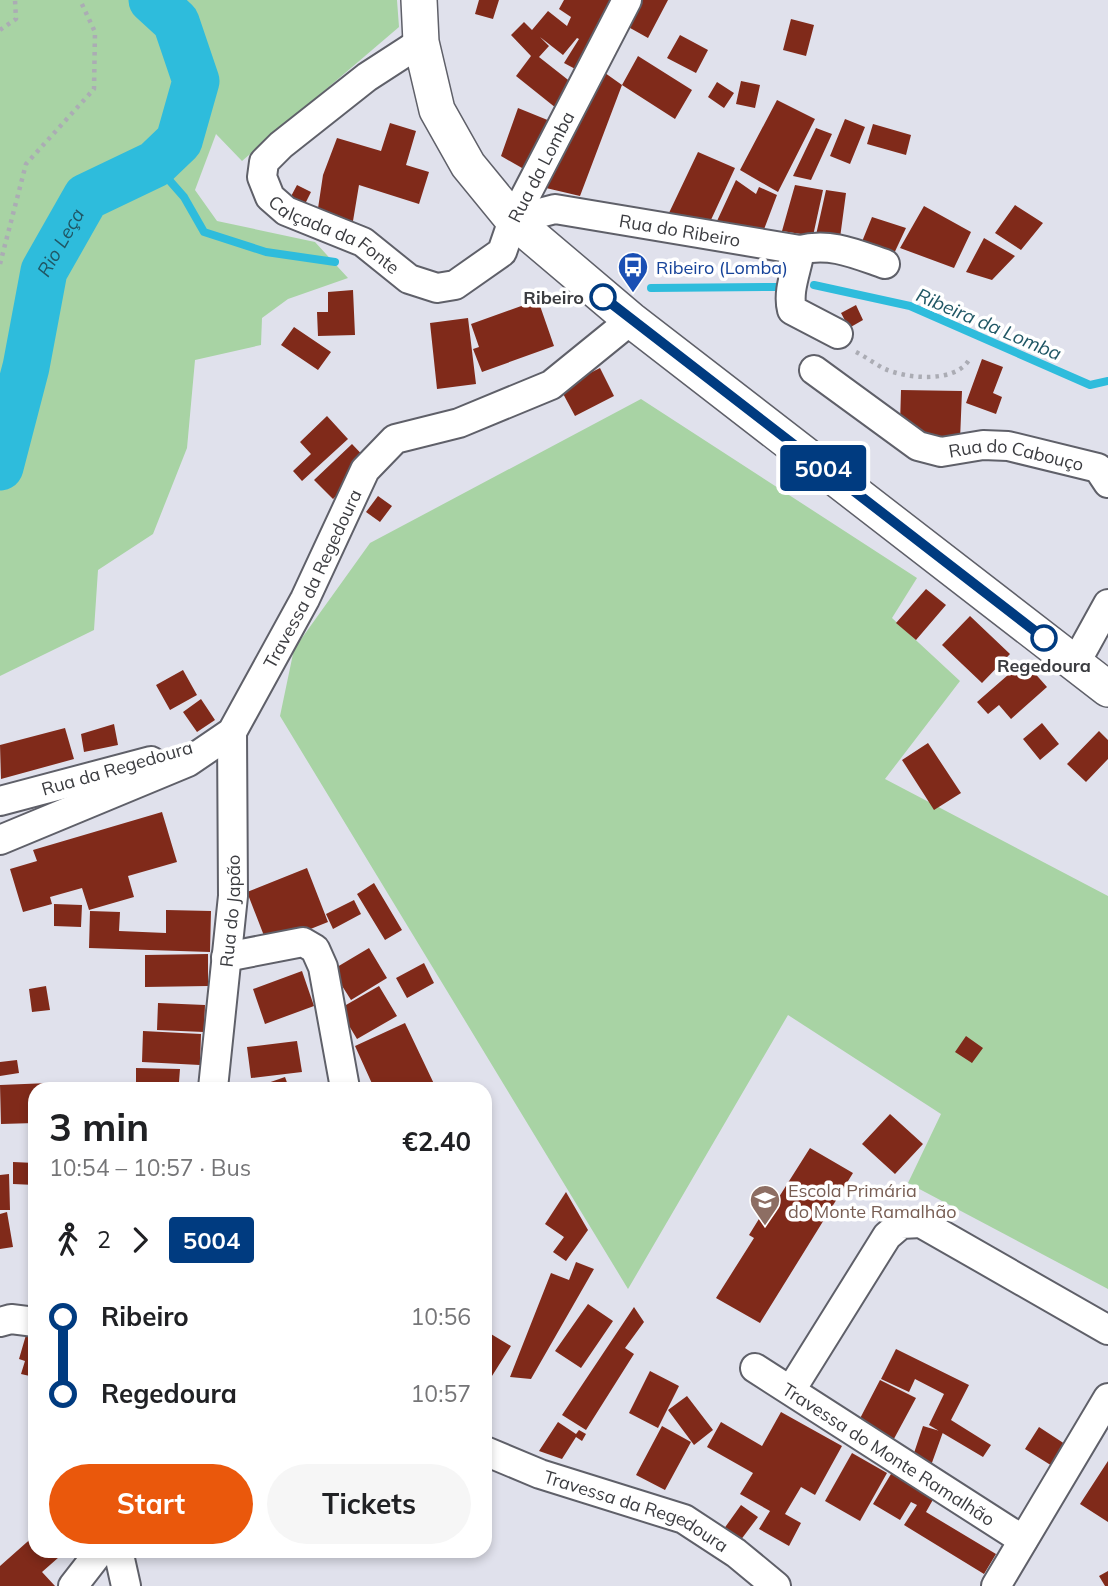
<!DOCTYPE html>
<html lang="en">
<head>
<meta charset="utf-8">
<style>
  :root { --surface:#fff; --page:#f6f6f6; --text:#202124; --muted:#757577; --accent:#ea580c }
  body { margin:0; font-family:Mulish,sans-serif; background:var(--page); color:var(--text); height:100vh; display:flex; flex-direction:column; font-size:26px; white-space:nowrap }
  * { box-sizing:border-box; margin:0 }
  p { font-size:23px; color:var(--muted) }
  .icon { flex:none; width:38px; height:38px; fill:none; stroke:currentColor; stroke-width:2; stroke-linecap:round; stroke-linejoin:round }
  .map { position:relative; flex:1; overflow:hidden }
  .side { position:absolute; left:28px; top:1082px; width:464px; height:476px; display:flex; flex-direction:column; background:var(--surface); border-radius:21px; box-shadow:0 4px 10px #0003 }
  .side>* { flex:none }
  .badge { padding:0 14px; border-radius:5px; font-size:24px; line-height:46px }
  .map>.badge { position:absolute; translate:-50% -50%; box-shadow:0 0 0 4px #fff }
  .legs { display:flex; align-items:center; gap:10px; height:77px; padding:0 21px; font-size:23px }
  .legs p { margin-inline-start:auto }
  .summary { display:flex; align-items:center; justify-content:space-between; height:119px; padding:0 21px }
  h1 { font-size:38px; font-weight:700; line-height:52px }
  .primary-button { display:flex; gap:14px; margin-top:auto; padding:14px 21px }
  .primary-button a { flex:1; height:80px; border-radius:42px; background:var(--accent); color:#fff; font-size:28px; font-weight:700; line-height:80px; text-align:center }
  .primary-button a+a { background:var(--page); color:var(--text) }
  ul { padding:0 21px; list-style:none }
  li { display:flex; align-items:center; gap:24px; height:77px; font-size:26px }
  li i { display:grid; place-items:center; width:10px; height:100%; margin:0 9px; background:currentColor }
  li i::after { content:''; width:18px; height:18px; margin:-9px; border:5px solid; border-radius:50%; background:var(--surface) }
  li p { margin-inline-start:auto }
  li:first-child i { background:linear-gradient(#0000 50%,currentColor 0) }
  li:last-child i { background:linear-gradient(currentColor 50%,#0000 0) }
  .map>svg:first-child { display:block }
</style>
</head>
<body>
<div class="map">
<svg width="1108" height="1586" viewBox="0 0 1108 1586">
  <rect width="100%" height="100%" fill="#e0e1ec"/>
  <path fill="#a8d3a4" d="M0,0H397L399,27L242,161L216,134L195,190L217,221L315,242L348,278L288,299L262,318L261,345L195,360L187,448L153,534L98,570L94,630L0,676Z
    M641,399L917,578L892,618L960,681L885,779L1108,896V1289L908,1183L941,1114L788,1015L628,1289L280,716L294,649L370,543Z"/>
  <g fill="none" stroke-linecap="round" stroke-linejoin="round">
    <path stroke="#2ebcdc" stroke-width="8" d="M155,164L184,197L204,232L266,252L335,262
      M814,285L910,306L1090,385L1108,381
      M651,288L777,287"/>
    <path stroke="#2ebcdc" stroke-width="47" id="s1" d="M0,467L26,367L44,271L86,197L155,164L179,141L196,81L176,22L152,0"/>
  </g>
  <path fill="#802a1a" d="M479,0H499L493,19L475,14Z
    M564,0H617L579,71L564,63L579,39L577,38L563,55L540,37L549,46L539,57L572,83L556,108L516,76L531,56L511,35L524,22L532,30L548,11L567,26L571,17L559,9Z
    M636,0H668L648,38L623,24Z
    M791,19L814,25L806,56L783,50Z
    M680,35L708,50L696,73L667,58Z
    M638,56L692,90L675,119L622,85Z
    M598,68L622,85L580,196L546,188L568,124Z
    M741,81L760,85L755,108L736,104Z
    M717,82L734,93L724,108L708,97Z
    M777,100L815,119L778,192L740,170Z
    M518,108L550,121L529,172L501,156Z
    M845,119L865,127L850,164L830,156Z
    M390,123L416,131L406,165L429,172L419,204L359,185L353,221L317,215L323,175L337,138L381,151Z
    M873,124L911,135L906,155L867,144Z
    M816,128L832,134L811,180L793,176Z
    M698,152L735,168L710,222L668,215Z
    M736,180L756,194L759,187L777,195L763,232L717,221Z
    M297,185L311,192L302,210L288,202Z
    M795,185L823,190L813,236L782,231Z
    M826,190L846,193L840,238L816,235Z
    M1015,205L1043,223L1021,250L995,233Z
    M924,206L971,232L954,268L900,248Z
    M872,217L906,228L891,260L859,249Z
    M984,238L1015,256L992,280L966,272Z
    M353,290L355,335L318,336L317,312H328V292Z
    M538,300L554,346L482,372L473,349L479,347L471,324Z
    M856,305L863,320L849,328L841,313Z
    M468,318L476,384L437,389L430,323Z
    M294,327L331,352L318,370L281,345Z
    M982,359L1003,367L993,393L1002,397L996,414L966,403Z
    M600,368L614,396L575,416L560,388Z
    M901,390L962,391L960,440L918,439V426L900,425Z
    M327,416L348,439L302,481L293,471L311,454L300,442Z
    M352,444L370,463L333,499L314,480Z
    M378,496L392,506L380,522L366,512Z
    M926,589L946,605L916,640L896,623Z
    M970,616L1010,654L982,683L942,645Z
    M1024,661L1047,687L1011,719L999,705L988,714L977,702Z
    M183,670L197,695L170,710L156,685Z
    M201,699L215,720L197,732L183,712Z
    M1042,723L1059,744L1040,760L1023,739Z
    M114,724L118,745L84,752L81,734Z
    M65,728L74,759L1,779L0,745Z
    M1099,731L1108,740V759L1086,782L1067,764Z
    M928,743L961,793L934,810L902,760Z
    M162,812L177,862L128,876L134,897L89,910L82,888L50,897L52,904L23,912L10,869L37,861L33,850Z
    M307,868L328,922L268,946L247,892Z
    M374,883L402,930L385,940L357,894Z
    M354,900L361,914L333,929L326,914Z
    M54,904L82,905L81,927L54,926Z
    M166,910L211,911L210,952L89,948L90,911L120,912L119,931L166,933Z
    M369,948L387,978L351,1000L332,970Z
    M208,954V986L145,987V955Z
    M424,963L434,983L407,998L396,978Z
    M302,971L314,1006L265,1024L253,989Z
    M46,986L50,1010L32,1012L29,989Z
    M379,986L397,1016L357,1039L339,1009Z
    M158,1003L205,1005L204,1032L157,1030Z
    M405,1023L436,1088H383L381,1085L374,1088L355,1046Z
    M143,1031L201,1034L200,1065L142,1062Z
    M966,1036L983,1048L972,1063L955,1052Z
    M297,1041L302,1072L251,1078L247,1047Z
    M17,1060L19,1073L0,1076V1062Z
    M136,1068L180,1069L179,1082L196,1083V1088H136Z
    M285,1077L289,1088H253Z
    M49,1083L50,1088H35V1123L1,1124L0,1085Z
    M890,1114L923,1144L895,1174L862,1144Z
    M810,1148L853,1173L760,1323L716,1298L754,1238L749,1235L767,1206L772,1208Z
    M13,1162L35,1163V1185L13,1184Z
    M9,1174L10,1210H0V1175Z
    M566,1192L588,1230L566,1261L553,1252L564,1237L545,1224Z
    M7,1212L13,1247L0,1249V1214Z
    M576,1262L594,1269L531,1379L510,1377L551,1273L569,1280Z
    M33,1265H35V1313H31Z
    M588,1304L613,1321L581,1368L555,1351Z
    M634,1307L644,1322L625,1348L634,1354L586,1430L562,1415Z
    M486,1331L511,1346L485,1387V1334Z
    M26,1335L35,1338L34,1377L21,1374L25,1361L19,1359Z
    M896,1349L969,1385L951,1420L991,1445L983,1457L929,1425L944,1394L915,1379L909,1392L881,1379Z
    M650,1371L679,1386L658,1428L629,1413Z
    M880,1380L916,1398L889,1448L854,1430Z
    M687,1396L713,1430L694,1445L668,1410Z
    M781,1412L842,1446L815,1495L801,1487L785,1514L801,1523L789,1546L759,1529L770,1511L740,1494L753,1473L707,1447L721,1422L762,1446Z
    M558,1422L576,1434L579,1430L586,1434L582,1441L576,1437L562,1459L539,1451Z
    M662,1426L691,1442L665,1490L636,1475Z
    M923,1426L943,1432L929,1471L910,1465Z
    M1039,1427L1071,1448L1057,1469L1025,1449Z
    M852,1453L887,1473L860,1521L825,1501Z
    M1108,1461V1522L1080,1504Z
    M897,1464L939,1489L926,1512L996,1554L984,1574L904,1525L917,1505L911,1502L900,1520L873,1504Z
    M741,1505L758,1517L737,1545L721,1533Z
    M35,1535V1550H67L42,1572L55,1586H0V1566Z
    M1108,1571V1586H1105L1099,1576Z"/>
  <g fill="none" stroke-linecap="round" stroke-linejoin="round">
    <g stroke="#5f6069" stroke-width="32">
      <g id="minor">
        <path id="s2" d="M421,42L367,77L281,145L264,162L262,177L270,197L286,211L363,242L409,279L437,288L455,285L502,252L513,220L627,0"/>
        <path id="s3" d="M513,220L555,209L800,250C830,242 856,254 885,264"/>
        <path d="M800,250C797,270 787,291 792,310L838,334"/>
        <path id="s4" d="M814,370L918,446L941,452L983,445L1008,446L1098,468L1108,483"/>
        <path d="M1076,662L1108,604"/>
        <path d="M0,801L151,761"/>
        <path id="s5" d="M0,840L188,762L232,732L305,599L365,470L395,439L459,423L551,385L631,320"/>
        <path d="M226,957L303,942L315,949L323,967L345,1088"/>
        <path id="s6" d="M213,1088L233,896L232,732"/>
        <path d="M0,1322L11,1319L35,1322"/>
        <path id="s7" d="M755,1368L1023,1540"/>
        <path d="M791,1390L887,1236L901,1224L921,1223L1108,1330"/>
        <path id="s8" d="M485,1451L540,1474L684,1519L736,1553L776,1586"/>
        <path d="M118,1550L126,1586"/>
        <path d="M73,1586L101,1550"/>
        <path d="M996,1586L1108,1398"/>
      </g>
    </g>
    <g stroke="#5f6069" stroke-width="38">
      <path id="major" d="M419,0L421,42L437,110L468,165L513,220L631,320L1108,689"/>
    </g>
    <path stroke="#abacb4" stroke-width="4.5" stroke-dasharray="3.5 5" stroke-linecap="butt" d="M0,30L16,19L15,0
      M0,264L26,164L94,89L95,32L80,0
      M856,352C866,357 875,364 885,369C908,379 955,383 969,360"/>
    <use href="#minor" stroke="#fff" stroke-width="28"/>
    <use href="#major" stroke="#fff" stroke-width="35"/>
  </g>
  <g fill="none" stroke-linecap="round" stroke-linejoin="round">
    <g stroke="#fff" stroke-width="16">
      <path id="line-1" d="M603,297L1044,638"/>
    </g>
    <use href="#line-1" stroke="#003b80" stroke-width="10"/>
  </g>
  <defs>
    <g id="bus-pin" transform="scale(1.575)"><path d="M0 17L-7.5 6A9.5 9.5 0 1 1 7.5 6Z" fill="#1a4fb4" stroke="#fff"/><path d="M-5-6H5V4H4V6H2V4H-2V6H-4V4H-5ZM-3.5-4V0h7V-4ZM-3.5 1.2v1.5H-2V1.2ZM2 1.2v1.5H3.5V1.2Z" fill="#fff"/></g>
    <g id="school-pin" transform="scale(1.575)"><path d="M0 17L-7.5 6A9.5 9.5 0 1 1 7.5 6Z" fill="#8d6e63" stroke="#fff"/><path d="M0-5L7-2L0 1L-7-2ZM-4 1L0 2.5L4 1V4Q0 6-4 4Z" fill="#fff"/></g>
  </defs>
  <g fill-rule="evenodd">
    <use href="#bus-pin" x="633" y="267"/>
    <use href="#school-pin" x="765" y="1200"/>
  </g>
  <g fill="#fff" stroke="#003b80" stroke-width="3.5">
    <circle cx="603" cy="297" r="12"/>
    <circle cx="1044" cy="638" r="12"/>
  </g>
  <g text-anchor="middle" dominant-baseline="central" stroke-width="7" stroke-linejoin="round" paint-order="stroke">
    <g font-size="18" fill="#3b3c40" stroke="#fff">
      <text stroke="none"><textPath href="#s2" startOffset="597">Rua da Lomba</textPath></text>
      <text stroke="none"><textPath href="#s3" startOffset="170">Rua do Ribeiro</textPath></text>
      <text stroke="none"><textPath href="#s2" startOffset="310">Calçada da Fonte</textPath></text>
      <text stroke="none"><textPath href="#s4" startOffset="229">Rua do Cabouço</textPath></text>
      <text stroke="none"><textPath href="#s5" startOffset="430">Travessa da Regedoura</textPath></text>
      <text transform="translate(117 768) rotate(-16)">Rua da Regedoura</text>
      <text stroke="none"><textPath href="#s6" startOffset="178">Rua do Japão</textPath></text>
      <text stroke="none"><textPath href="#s7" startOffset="159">Travessa do Monte Ramalhão</textPath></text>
      <text stroke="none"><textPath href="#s8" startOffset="163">Travessa da Regedoura</textPath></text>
    </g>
    <g font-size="18" fill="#164399" stroke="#fff" text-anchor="start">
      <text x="656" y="267">Ribeiro (Lomba)</text>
    </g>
    <g font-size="18" font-weight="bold" fill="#3b3c40" stroke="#fff" text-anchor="end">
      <text x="584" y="297">Ribeiro</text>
      <text x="1044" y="665" text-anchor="middle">Regedoura</text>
    </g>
    <g font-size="18" fill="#785e54" stroke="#fff" text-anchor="start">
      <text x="788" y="1190">Escola Primária<tspan x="788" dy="21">do Monte Ramalhão</tspan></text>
    </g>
    <g font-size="19" font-style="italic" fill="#205765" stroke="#fff">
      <text stroke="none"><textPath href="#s1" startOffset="234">Rio Leça</textPath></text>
      <text transform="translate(989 324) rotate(23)">Ribeira da Lomba</text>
    </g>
  </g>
</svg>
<b class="badge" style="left:823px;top:468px;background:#003b80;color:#fff">5004</b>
<section class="side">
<div class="summary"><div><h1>3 min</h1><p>10:54 – 10:57 · Bus</p></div><b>€2.40</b></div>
<div class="legs"><svg class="icon" aria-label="walk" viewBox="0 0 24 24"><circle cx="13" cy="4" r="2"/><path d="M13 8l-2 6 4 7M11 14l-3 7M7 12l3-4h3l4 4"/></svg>2<svg class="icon" aria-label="forward" viewBox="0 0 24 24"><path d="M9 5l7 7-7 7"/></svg><b class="badge" style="background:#003b80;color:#fff">5004</b></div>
<ul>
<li><i style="color:#003b80"></i><b>Ribeiro</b><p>10:56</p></li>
<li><i style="color:#003b80"></i><b>Regedoura</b><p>10:57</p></li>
</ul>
<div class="primary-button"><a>Start</a><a>Tickets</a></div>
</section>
</div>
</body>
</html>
